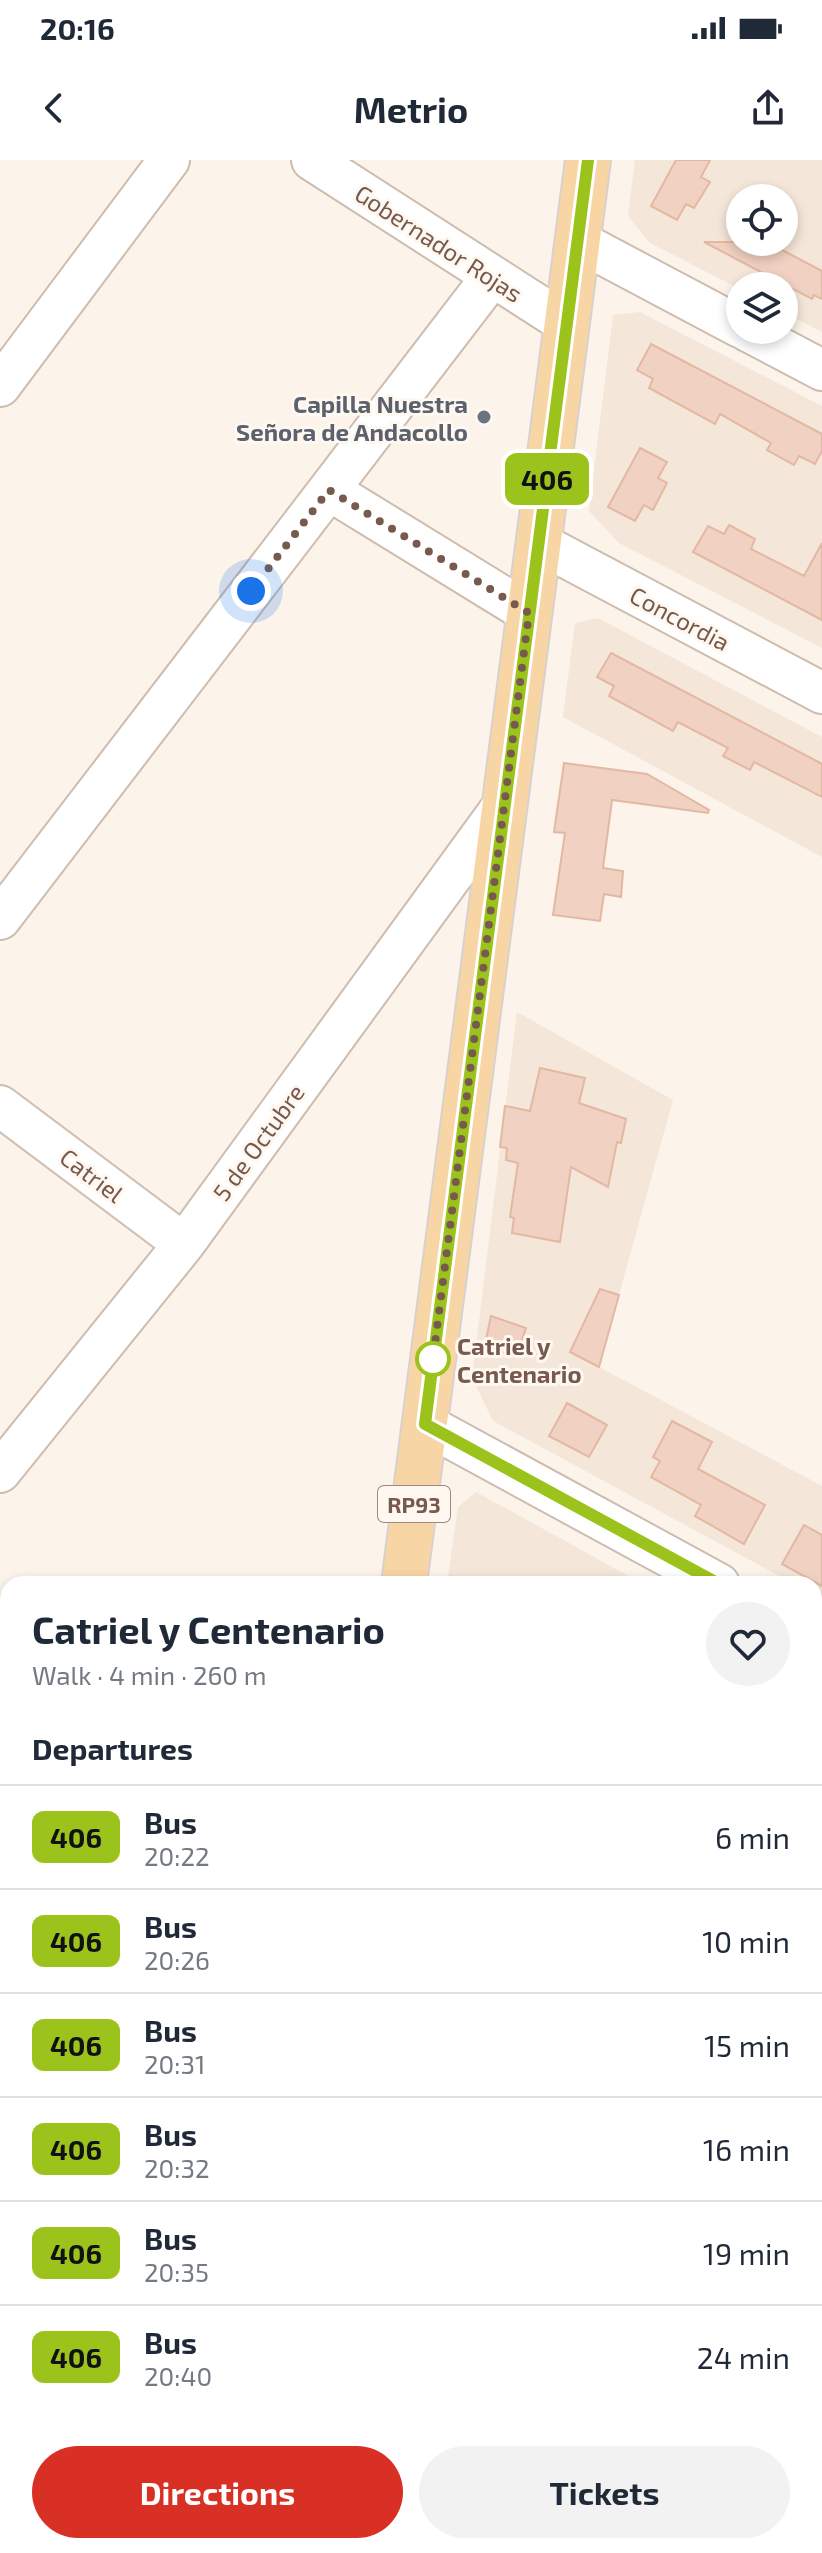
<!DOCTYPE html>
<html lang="en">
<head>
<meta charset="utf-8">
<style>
  :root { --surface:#fff; --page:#f2f2f3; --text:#1f2937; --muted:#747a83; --line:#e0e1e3; --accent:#d93025 }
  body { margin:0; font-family:"Exo 2",sans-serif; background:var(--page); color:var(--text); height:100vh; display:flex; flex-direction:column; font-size:30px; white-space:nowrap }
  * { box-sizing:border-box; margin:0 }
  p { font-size:26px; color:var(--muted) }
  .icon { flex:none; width:44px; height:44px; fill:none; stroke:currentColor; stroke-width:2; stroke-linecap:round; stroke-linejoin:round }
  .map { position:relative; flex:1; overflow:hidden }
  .drawer { position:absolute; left:0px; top:1416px; width:822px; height:978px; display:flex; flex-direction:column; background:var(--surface); border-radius:24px 24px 0 0; box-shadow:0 4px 12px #0003 }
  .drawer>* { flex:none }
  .badge { padding:0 16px; border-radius:12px; font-size:28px; line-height:52px }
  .fabs { position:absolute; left:726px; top:24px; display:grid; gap:16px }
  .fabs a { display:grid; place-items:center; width:72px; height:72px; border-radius:50%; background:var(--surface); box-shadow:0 4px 12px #0003; font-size:40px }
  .you { position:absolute; width:40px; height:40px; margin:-20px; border:6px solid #fff; border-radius:50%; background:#1a73e8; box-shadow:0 0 0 12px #1a73e833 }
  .map>.badge { position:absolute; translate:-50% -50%; box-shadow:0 0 0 4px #fff }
  h2 { padding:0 32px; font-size:30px; line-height:72px }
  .round { display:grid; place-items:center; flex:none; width:84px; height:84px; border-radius:42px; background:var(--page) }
  .overview { display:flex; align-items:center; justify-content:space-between; height:136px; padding:0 32px }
  h1 { font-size:38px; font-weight:700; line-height:60px }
  .primary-button { display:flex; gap:16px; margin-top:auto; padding:16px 32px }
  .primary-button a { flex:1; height:92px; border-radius:48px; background:var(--accent); color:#fff; font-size:32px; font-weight:700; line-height:92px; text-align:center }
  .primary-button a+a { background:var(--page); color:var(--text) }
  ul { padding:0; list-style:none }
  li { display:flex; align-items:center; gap:24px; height:104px; padding:0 32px; border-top:2px solid var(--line) }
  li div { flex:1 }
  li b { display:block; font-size:30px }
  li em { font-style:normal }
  li .badge { min-width:88px; font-weight:700; text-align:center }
  .status { display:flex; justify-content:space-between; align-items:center; height:56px; padding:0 40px; background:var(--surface); direction:ltr }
  .status svg { height:22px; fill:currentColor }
  header { display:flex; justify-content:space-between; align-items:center; height:104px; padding:0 32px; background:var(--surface); font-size:36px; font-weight:700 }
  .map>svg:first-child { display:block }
</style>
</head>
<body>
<div class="status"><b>20:16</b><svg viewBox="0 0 49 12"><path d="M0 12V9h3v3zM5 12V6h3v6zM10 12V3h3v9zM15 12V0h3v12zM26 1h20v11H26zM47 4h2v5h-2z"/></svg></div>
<header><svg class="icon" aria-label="back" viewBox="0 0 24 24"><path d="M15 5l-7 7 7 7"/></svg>Metrio<svg class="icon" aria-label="share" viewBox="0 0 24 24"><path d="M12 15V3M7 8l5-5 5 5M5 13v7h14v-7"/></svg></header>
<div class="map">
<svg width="822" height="2393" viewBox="0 0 822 2393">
  <rect width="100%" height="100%" fill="#fcf4ea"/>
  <path fill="#f4e6d8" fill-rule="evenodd" d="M635,0H822V172L784,152V126H740V129L650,83L628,56ZM740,38H784V82H740Z
    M640,152L822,246V488L619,383L589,351L613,155Z
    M598,458L822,577V697L563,557L575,463Z
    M517,852L673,940L599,1207L822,1326V1439L814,1435V1424H794L493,1261L472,1218Z
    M476,1332L569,1383L643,1424H447L458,1347Z
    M814,1518L822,1523V1748L814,1743Z"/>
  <path fill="#f1d2c2" stroke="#e3b8a3" stroke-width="2" d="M676,0H710L701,17L710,22L694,48L686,44L677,60L651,46Z
    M704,82H767L822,111V139L814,135L812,139Z
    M651,184L822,274V291L815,304L799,296L794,305L767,290L771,283L720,254L715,264L649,228L653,219L637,210Z
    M640,288L667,302L658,318L667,323L653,350L644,345L635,361L608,347Z
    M729,365L755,379L751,389L804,416L822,383V460L693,392L708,366L724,374Z
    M611,493L822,604V637L754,602L750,610L723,596L728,588L678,562L673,571L609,536L614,526L597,517Z
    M564,603L647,614L709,650L708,653L612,640L603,708L623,711L621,737L604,734L600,761L553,755L565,673L554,672Z
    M540,908L585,918L579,943L626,959L621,983L617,982L608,1027L571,1007L560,1082L512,1073L514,1058L510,1057L518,1003L506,1000L507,988L500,987L505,946L530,951Z
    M600,1129L619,1135L599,1207L570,1192Z
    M491,1156L526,1168L517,1195L484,1189Z
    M567,1243L607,1265L589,1297L549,1276Z
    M672,1261L712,1282L698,1309L765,1345L744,1384L695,1356L701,1345L651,1317L660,1301L653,1297Z
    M804,1365L822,1375V1426L782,1404Z"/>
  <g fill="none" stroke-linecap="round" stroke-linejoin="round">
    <g stroke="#cebcaf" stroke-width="44">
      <path id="minor" d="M312,0L567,164
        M578,81L740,167
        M746,170L822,210
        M0,226L169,0
        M329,330L529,453
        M539,383L822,533
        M0,759L491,118
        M0,946L184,1084
        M425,1264L719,1424
        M0,1312L184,1084L505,643
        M814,1476L822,1480
        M0,1517L8,1523"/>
    </g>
    <g stroke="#d9d1cd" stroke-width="48">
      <path id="major" d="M404,1424L588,0
        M0,2097L8,2104
        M278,2393L279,2386"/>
    </g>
    <use href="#minor" stroke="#fff" stroke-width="40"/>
    <use href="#major" stroke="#f8d5a5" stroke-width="44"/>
  </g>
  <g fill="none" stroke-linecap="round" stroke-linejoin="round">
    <g stroke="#fff" stroke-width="18">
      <path id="line" d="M588,0L425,1264L719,1424"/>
    </g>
    <use href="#line" stroke="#9cc31c" stroke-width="12"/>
    <path stroke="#775a4d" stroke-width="8" stroke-dasharray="0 14.4" d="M251,431L329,330L529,453L433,1199"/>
  </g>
  <circle fill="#6b7280" stroke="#fef8f0" stroke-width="3" cx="484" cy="257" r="8"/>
  <circle fill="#fff" stroke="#9cc31c" stroke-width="4" cx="433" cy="1199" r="16"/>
  <g text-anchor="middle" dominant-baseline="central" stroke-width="6" stroke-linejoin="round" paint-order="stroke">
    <rect fill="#fef8f0" stroke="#a0897e" stroke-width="2" x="378" y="1326" width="72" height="36" rx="6"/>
    <g font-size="22" font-weight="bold" fill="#775a4d">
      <text x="414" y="1344">RP93</text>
    </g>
    <g font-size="24" fill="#775a4d" stroke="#fef8f0">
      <text transform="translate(439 83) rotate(33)">Gobernador Rojas</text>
      <text transform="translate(680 458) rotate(28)">Concordia</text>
      <text transform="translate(258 982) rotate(-54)">5 de Octubre</text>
      <text transform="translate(92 1015) rotate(37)">Catriel</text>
    </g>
    <g font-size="24" font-weight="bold" fill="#5b616d" stroke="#fef8f0" text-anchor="end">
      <text x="468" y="243">Capilla Nuestra<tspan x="468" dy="28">Señora de Andacollo</tspan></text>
    </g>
    <g font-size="24" font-weight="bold" fill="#775a4d" stroke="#fef8f0" text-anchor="start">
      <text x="457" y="1185">Catriel y<tspan x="457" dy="28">Centenario</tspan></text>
    </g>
  </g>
</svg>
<div class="fabs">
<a><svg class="icon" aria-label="locate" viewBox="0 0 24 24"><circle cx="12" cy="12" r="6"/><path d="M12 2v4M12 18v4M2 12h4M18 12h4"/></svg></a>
<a><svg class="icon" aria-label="layers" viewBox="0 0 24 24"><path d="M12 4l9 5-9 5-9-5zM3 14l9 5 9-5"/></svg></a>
</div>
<div class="you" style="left:251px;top:431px"></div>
<b class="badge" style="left:547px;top:319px;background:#9cc31c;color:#111">406</b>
<section class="drawer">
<div class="overview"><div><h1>Catriel y Centenario</h1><p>Walk · 4 min · 260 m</p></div><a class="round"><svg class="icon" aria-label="heart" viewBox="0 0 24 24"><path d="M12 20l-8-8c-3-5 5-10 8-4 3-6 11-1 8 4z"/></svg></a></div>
<h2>Departures</h2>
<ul>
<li><span class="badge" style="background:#9cc31c;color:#111">406</span><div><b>Bus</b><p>20:22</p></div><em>6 min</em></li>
<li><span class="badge" style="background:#9cc31c;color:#111">406</span><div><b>Bus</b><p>20:26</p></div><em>10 min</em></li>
<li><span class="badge" style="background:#9cc31c;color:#111">406</span><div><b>Bus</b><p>20:31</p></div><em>15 min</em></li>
<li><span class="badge" style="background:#9cc31c;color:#111">406</span><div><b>Bus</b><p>20:32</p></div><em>16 min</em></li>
<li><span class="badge" style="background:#9cc31c;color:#111">406</span><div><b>Bus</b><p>20:35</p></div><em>19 min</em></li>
<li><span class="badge" style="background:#9cc31c;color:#111">406</span><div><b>Bus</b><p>20:40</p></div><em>24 min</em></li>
</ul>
<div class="primary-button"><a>Directions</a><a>Tickets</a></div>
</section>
</div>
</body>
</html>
